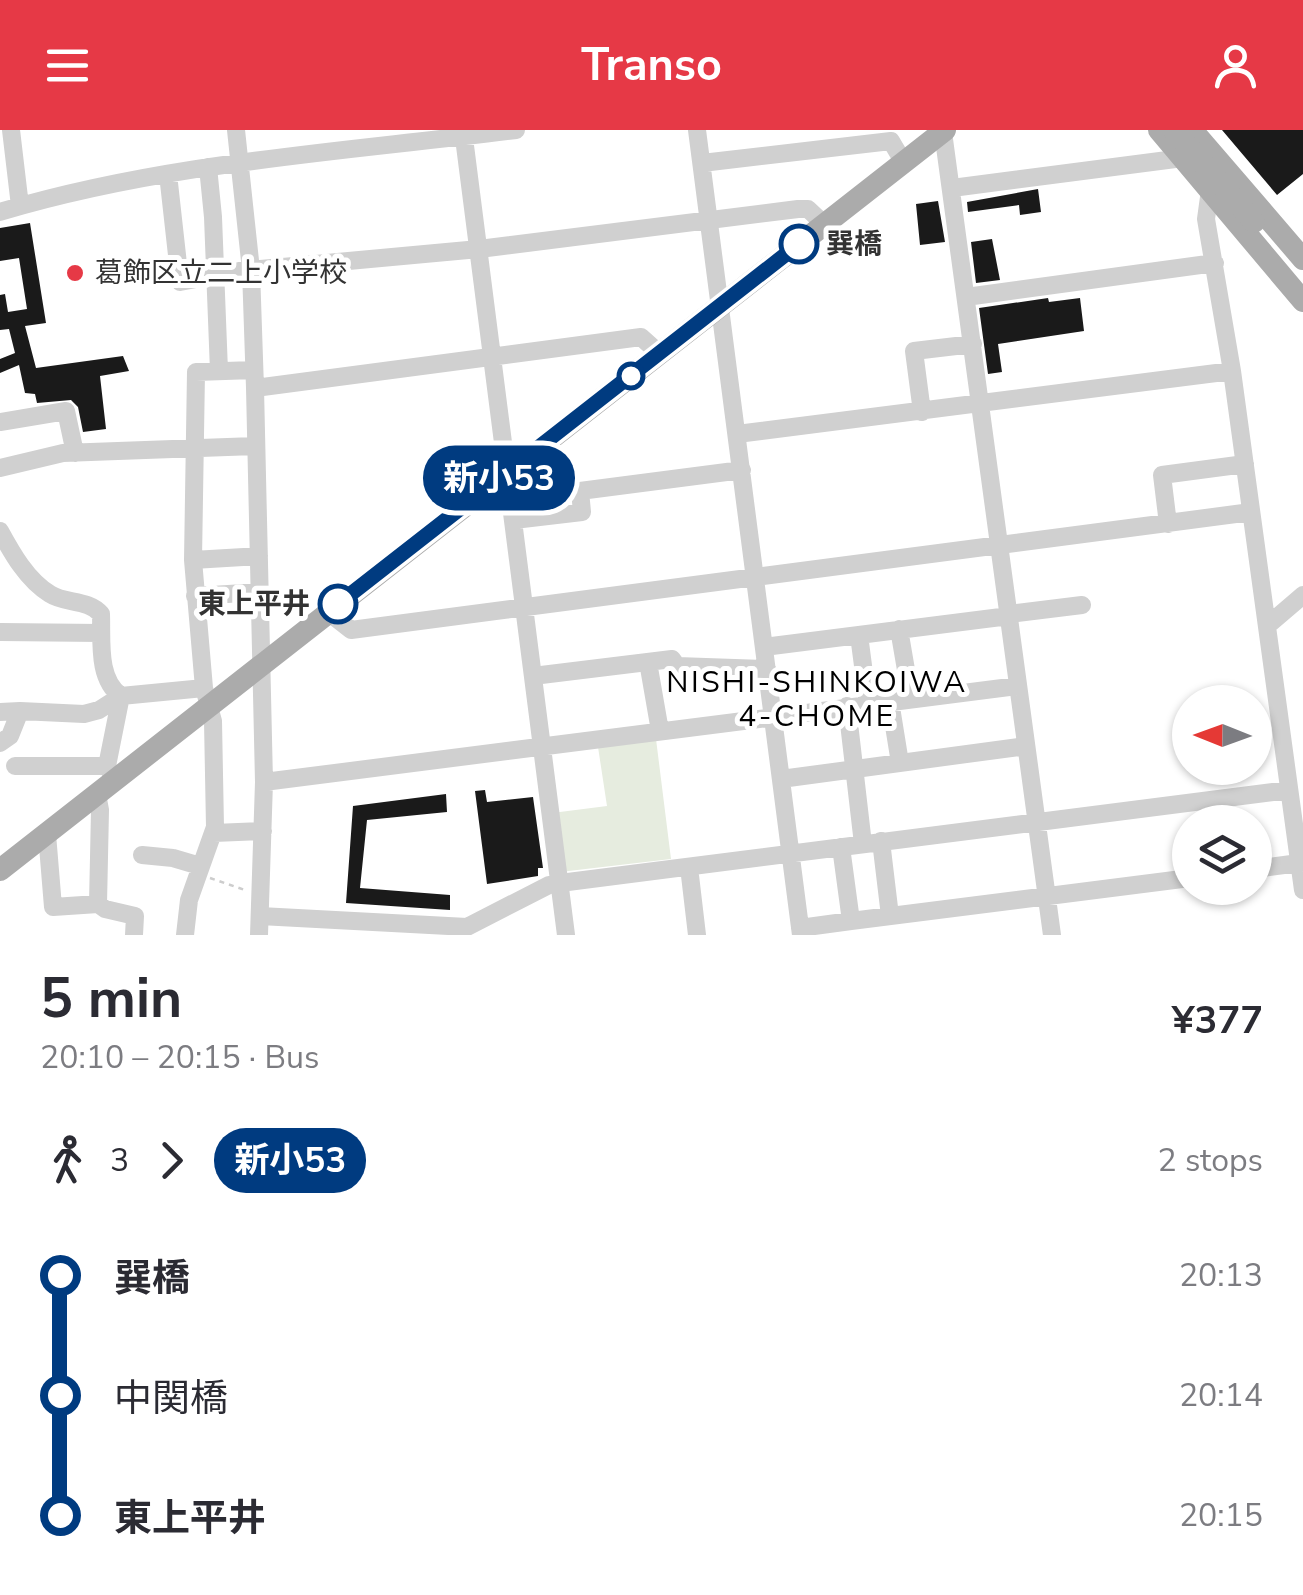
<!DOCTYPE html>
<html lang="en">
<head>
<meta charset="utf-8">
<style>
  :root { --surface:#fff; --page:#f2f2f3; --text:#2b2b33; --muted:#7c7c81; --accent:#e63946 }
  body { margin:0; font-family:"Nunito Sans","Noto Sans JP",sans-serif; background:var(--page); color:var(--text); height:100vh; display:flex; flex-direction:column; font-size:38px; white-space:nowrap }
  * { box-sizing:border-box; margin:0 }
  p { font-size:32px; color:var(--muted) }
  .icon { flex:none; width:55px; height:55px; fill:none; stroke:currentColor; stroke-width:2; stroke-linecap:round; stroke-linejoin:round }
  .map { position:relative; height:805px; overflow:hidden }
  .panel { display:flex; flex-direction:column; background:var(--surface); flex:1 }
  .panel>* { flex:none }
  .badge { padding:0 20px; border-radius:32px; font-size:35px; line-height:65px }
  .needle { width:65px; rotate:271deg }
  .buttons { position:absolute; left:1172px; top:555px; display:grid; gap:20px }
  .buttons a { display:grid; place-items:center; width:100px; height:100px; border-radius:50%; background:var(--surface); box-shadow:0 2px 8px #0004; font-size:50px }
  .map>.badge { position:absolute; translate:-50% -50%; box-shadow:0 0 0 5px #fff }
  .legs { display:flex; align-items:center; gap:15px; height:110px; padding:0 40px; font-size:32px }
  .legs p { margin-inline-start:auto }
  .headline { display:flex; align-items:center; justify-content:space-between; height:170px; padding:0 40px }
  h1 { font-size:55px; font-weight:700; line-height:75px }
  ul { padding:0 40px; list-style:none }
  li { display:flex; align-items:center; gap:35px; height:120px; font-size:38px }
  li i { display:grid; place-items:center; width:15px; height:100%; margin:0 12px; background:currentColor }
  li i::after { content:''; width:25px; height:25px; margin:-12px; border:8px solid; border-radius:50%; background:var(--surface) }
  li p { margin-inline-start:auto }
  li:first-child i { background:linear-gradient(#0000 50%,currentColor 0) }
  li:last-child i { background:linear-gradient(currentColor 50%,#0000 0) }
  header { display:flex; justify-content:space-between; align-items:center; height:130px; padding:0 40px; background:var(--accent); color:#fff; font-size:45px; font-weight:700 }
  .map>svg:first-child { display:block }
</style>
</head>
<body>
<header><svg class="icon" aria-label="menu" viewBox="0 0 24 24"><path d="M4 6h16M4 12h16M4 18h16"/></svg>Transo<svg class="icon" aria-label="person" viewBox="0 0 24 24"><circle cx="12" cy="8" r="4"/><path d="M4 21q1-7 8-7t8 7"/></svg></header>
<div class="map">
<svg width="1303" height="805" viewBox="0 0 1303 805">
  <rect width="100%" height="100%" fill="#fff"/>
  <path fill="#e6ecdf" d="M656,609L671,729L560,742L552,683L607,676L598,617Z"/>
  <path fill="#1a1a1a" d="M1222,0H1303V44L1277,65Z
    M1038,59L1041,82L1020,85L1019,75L968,82L967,72Z
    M938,71L945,112L920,115L916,74Z
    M30,93L46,193L25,196L36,238L123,226L129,241L100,246L106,299L83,302L78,277L71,270L37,273L35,264L25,263L19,235L0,243V229L15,223L9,199L0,200V165L5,164L8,182L27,179L19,128L0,131V98Z
    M992,109L1000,150L976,153L971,112Z
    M1048,168L1049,172L1080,168L1084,201L998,214L1002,242L988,244L979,178Z
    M485,660L487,672L533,667L543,738H538V746L487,754L475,661Z
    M446,664L447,682L367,690L360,758L450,765V780L346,773L353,676Z"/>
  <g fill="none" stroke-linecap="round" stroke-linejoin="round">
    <path stroke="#cdcdcd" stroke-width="2.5" stroke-dasharray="5 5" stroke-linecap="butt" d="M210,748L245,760"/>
    <path stroke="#d0d0d0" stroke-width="18" d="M11,0L20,76
      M236,0L251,140L255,258L264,652L259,805
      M463,0L566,805
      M697,0L801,805
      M943,2L1052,805
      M702,33L891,11L904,33
      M208,37L213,87L219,241
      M168,44L180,152L239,141L479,119L798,79H808L824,94
      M952,58L1183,28
      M1210,60L1206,89L1232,241L1303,760
      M0,82C167,32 344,22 516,0
      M966,167L1215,133
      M255,258L641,207L660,224
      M922,282L914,221L973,214
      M0,292L66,281L75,323
      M737,304L1232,241
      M0,338L63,323L255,316
      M514,390L582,382L580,361L742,340
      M1168,394L1162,345L1245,334
      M0,401C12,423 27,450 50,464C65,474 88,469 101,484C102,511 97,549 121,566
      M193,430L259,426
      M195,466L260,462
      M328,482L351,500L1251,382
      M1009,484L1082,475
      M1267,496L1303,465
      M899,499L911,569
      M0,502L101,503
      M859,505L868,574
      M764,517L1009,486
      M648,532L660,601
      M533,546L672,529L677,536L767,539
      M890,571L900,633
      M847,576L863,714
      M0,582L20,581
      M0,613L10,606L20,581L84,584L99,580L121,566L204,558
      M15,636H107
      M111,643L107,636L121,566
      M781,649L1026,616
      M264,652L1018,556
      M97,664L100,680L98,774
      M214,703L263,701
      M47,704L53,777L98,774L105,779L135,786L134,805
      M881,711L890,786
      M142,725L173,728L200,736
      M689,737L697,805
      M1255,739L1299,733
      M260,786L467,797L549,755L560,753L1289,660
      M851,791L1190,748
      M800,798L851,791L841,717
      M185,805L189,770L215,697L213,591L204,558L193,430L196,242L254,240"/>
    <path stroke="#ababab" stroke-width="22" d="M1159,0L1303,171
      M1192,0L1303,129
      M0,740L945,0"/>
    <path stroke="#ababab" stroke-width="22" d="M1174,0L1254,92"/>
  </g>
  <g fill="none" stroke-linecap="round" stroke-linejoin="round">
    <g stroke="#fff" stroke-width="22">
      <path id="line-1" d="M338,474L799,114"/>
    </g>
    <use href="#line-1" stroke="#003b80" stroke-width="15"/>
  </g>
  <g fill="#fff" stroke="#003b80" stroke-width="5">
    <circle cx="799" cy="114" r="18"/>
    <circle cx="631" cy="246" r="12"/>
    <circle cx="338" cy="474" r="18"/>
  </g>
  <circle fill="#e63946" stroke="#fff" stroke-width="4" cx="75" cy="143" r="10"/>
  <g text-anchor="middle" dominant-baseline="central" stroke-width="10" stroke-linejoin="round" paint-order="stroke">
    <g font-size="28" font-weight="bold" fill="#333" stroke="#fff" text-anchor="start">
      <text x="826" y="114">巽橋</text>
      <text x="310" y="474" text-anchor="end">東上平井</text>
    </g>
    <g font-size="28" fill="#333" stroke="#fff" text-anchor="start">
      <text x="95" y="143">葛飾区立二上小学校</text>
    </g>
    <g font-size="30" letter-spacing="2.5" fill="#000" stroke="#fff">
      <text x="817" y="552">NISHI-SHINKOIWA<tspan x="817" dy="34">4-CHOME</tspan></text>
    </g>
  </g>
</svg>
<div class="buttons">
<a><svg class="needle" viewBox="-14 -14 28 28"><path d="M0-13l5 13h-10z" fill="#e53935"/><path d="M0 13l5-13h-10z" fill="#7c7c81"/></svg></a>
<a><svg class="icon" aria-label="layers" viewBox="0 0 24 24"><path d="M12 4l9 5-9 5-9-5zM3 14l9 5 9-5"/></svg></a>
</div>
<b class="badge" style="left:499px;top:348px;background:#003b80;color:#fff">新小53</b>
</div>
<section class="panel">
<div class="headline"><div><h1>5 min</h1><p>20:10 – 20:15 · Bus</p></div><b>¥377</b></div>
<div class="legs"><svg class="icon" aria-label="walk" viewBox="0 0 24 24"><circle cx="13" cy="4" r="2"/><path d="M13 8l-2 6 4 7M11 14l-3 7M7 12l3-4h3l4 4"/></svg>3<svg class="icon" aria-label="forward" viewBox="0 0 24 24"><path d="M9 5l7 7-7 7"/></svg><b class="badge" style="background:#003b80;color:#fff">新小53</b><p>2 stops</p></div>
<ul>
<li><i style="color:#003b80"></i><b>巽橋</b><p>20:13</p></li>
<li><i style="color:#003b80"></i><span>中関橋</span><p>20:14</p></li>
<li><i style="color:#003b80"></i><b>東上平井</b><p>20:15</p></li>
</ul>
</section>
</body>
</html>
